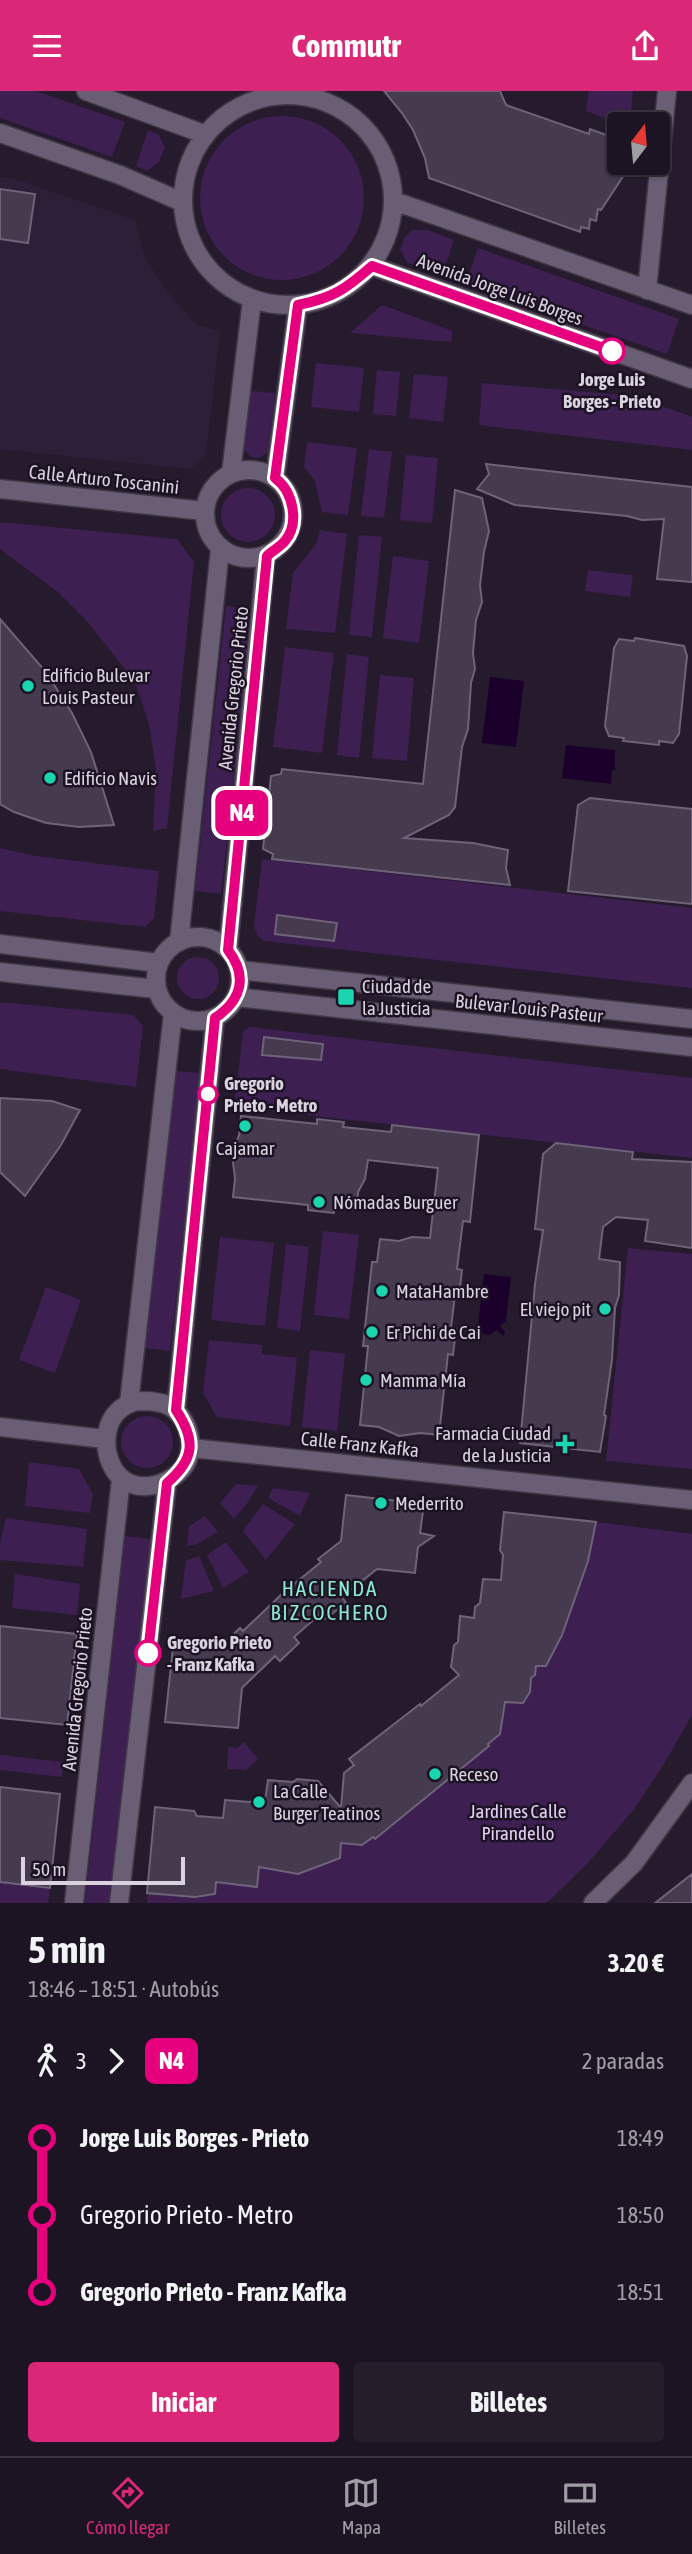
<!DOCTYPE html>
<html lang="es">
<head>
<meta charset="utf-8">
<style>
  :root { --surface:#1c1422; --page:#251d2a; --text:#f1f3f6; --muted:#a09ea5; --line:#3a3340; --accent:#db2777 }
  body { margin:0; font-family:"Asap Condensed",sans-serif; background:var(--page); color:var(--text); height:100vh; display:flex; flex-direction:column; font-size:26px; white-space:nowrap }
  * { box-sizing:border-box; margin:0 }
  p { font-size:23px; color:var(--muted) }
  .icon { flex:none; width:38px; height:38px; fill:none; stroke:currentColor; stroke-width:2; stroke-linecap:round; stroke-linejoin:round }
  .map { position:relative; height:1812px; overflow:hidden }
  .sheet { display:flex; flex-direction:column; background:var(--surface); flex:1 }
  .sheet>* { flex:none }
  .badge { padding:0 14px; border-radius:10px; font-size:24px; line-height:46px }
  .needle { width:46px; rotate:16deg }
  .tools { position:absolute; left:607px; top:21px; display:grid; gap:14px }
  .tools a { display:grid; place-items:center; width:63px; height:63px; border-radius:7px; background:var(--surface); box-shadow:0 2px 5px #0004,0 0 0 2px var(--line); font-size:35px }
  .scale { position:absolute; left:21px; bottom:18px; width:164px; box-sizing:border-box; padding-left:7px; border:4px solid #dad3df; border-top:0; font-size:19px; line-height:24px; white-space:nowrap; color:#dad3df; -webkit-text-stroke:5px #1c1223; paint-order:stroke }
  .map>.badge { position:absolute; translate:-50% -50%; box-shadow:0 0 0 4px #fff }
  .legs { display:flex; align-items:center; gap:10px; height:77px; padding:0 28px; font-size:23px }
  .legs p { margin-inline-start:auto }
  .head { display:flex; align-items:center; justify-content:space-between; height:119px; padding:0 28px }
  h1 { font-size:38px; font-weight:700; line-height:52px }
  .primary-button { display:flex; gap:14px; margin-top:auto; padding:14px 28px }
  .primary-button a { flex:1; height:80px; border-radius:7px; background:var(--accent); color:#fff; font-size:28px; font-weight:700; line-height:80px; text-align:center }
  .primary-button a+a { background:var(--page); color:var(--text) }
  ul { padding:0 28px; list-style:none }
  li { display:flex; align-items:center; gap:24px; height:77px; font-size:26px }
  li i { display:grid; place-items:center; width:10px; height:100%; margin:0 9px; background:currentColor }
  li i::after { content:''; width:18px; height:18px; margin:-9px; border:5px solid; border-radius:50%; background:var(--surface) }
  li p { margin-inline-start:auto }
  li:first-child i { background:linear-gradient(#0000 50%,currentColor 0) }
  li:last-child i { background:linear-gradient(currentColor 50%,#0000 0) }
  header { display:flex; justify-content:space-between; align-items:center; height:91px; padding:0 28px; background:var(--accent); color:#fff; font-size:32px; font-weight:700 }
  .tab-bar { display:flex; justify-content:space-around; align-items:center; height:98px; border-top:2px solid var(--line); background:var(--surface); font-size:19px; color:var(--muted) }
  .tab-bar a { display:grid; justify-items:center; gap:4px }
  .tab-bar .current { color:var(--accent) }
  .map>svg:first-child { display:block }
</style>
</head>
<body>
<header><svg class="icon" aria-label="menu" viewBox="0 0 24 24"><path d="M4 6h16M4 12h16M4 18h16"/></svg>Commutr<svg class="icon" aria-label="share" viewBox="0 0 24 24"><path d="M12 15V3M7 8l5-5 5 5M5 13v7h14v-7"/></svg></header>
<div class="map">
<svg width="692" height="1812" viewBox="0 0 692 1812">
  <rect width="100%" height="100%" fill="#251b2d"/>
  <path fill="#2d1f37" d="M0,86L18,89L135,129L144,165L165,198L197,234L220,240L206,364L190,378L0,358Z"/>
  <path fill="#3d1f52" d="M0,0H36L125,31L112,66L0,27Z
    M589,0H633L630,33H622L586,20Z
    M200 107a82 82 0 1 1 164 0a82 82 0 1 1-164 0Z
    M148,39L159,44L165,56L159,71L147,80L136,75Z
    M412,139H427L454,149L442,184L408,172L400,159L405,146Z
    M478,157L679,228L667,263L466,193Z
    M382,214L453,240L451,251L350,242Z
    M316,272L364,277L359,321L311,316Z
    M377,279L400,281L396,325L373,323Z
    M414,283L448,286L443,331L409,327Z
    M482,292L634,305L692,326V359L479,334Z
    M250,300L275,302L268,361L259,367L251,366L243,357Z
    M307,351L357,357L348,424L322,421L315,390L304,376Z
    M369,358L392,361L384,427L361,425Z
    M406,364L438,367L432,432L400,429Z
    M221 424a27 27 0 1 1 54 0a27 27 0 1 1-54 0Z
    M0,431L177,448L194,471L167,737L153,740L156,680L149,633L135,591L87,530L58,501L0,458Z
    M320,439L347,443L335,542L286,538L293,482L316,453Z
    M359,444L382,446L372,546L349,544Z
    M393,465L429,470L419,552L383,547Z
    M588,479L633,484L630,506L585,500Z
    M226,515L252,518L221,803L195,800Z
    M285,556L334,562L322,662L273,656Z
    M347,563L369,566L359,667L337,664Z
    M380,584L414,587L407,670L372,667Z
    M0,757L36,765L159,780L154,827L145,836L0,820Z
    M262,768L692,817V897L264,850L258,845L254,836Z
    M177 887a21 21 0 1 1 42 0a21 21 0 1 1-42 0Z
    M0,911L133,924L143,935L136,996L0,978Z
    M249,936L692,987V1067L234,1016L243,941Z
    M175,980L201,982L170,1260L145,1257Z
    M323,1140L359,1144L349,1228L314,1224Z
    M220,1146L274,1152L265,1235L211,1229Z
    M286,1153L309,1156L300,1240L277,1237Z
    M628,1157L692,1163V1378L606,1370Z
    M46,1196L81,1209L55,1282L19,1269Z
    M209,1249L262,1254V1263L297,1267L290,1335L217,1326L203,1302Z
    M310,1259L345,1263L337,1340L302,1336Z
    M121 1351a26 26 0 1 1 52 0a26 26 0 1 1-52 0Z
    M29,1371L79,1378L93,1403L90,1422L25,1415Z
    M236,1393L258,1395L246,1414L234,1428L220,1412Z
    M273,1397L310,1402L300,1425L268,1407Z
    M263,1413L295,1433L266,1469L243,1440Z
    M205,1425L218,1441L195,1454L187,1455L189,1435Z
    M6,1427L87,1438L83,1476L0,1469V1452Z
    M596,1431L692,1443V1624L664,1673L635,1717L588,1772L552,1807L546,1812H147V1802L195,1806L215,1804L216,1791L259,1776L298,1783L340,1767L341,1752L362,1754L373,1746L375,1748L489,1655L488,1653L500,1643L505,1611L523,1612L529,1602L531,1587L535,1584L536,1574L565,1496H580Z
    M125,1445L151,1448L111,1812H85Z
    M226,1451L249,1481L223,1497L207,1464Z
    M199,1465L214,1500L181,1508L186,1469Z
    M15,1483L80,1493L77,1524L12,1517Z
    M244,1651L258,1668L246,1679L227,1678L228,1656L237,1657Z
    M0,1664L63,1671L62,1686L0,1679Z
    M0,1791L50,1797L48,1812H0Z"/>
  <path fill="#1a002a" d="M490,586L524,590L516,656L482,652Z
    M566,654L615,659V679H612L611,693L562,687Z
    M484,1183L511,1186L506,1230L500,1235L505,1241L504,1245L496,1239L490,1244L477,1242Z"/>
  <path fill="#453a4e" stroke="#6e6378" stroke-width="2" d="M384,0H500L506,14L589,43L590,38L620,49V78L617,81L624,84L601,119L598,118L596,130L590,128L589,138L581,136L580,141L429,87L425,67L413,39L402,22Z
    M0,98L35,103L28,152L0,148Z
    M486,373L692,396V491L657,488L664,428L642,429L627,425L515,414L477,398L489,383Z
    M455,399L482,407L489,440L484,461L480,494L482,511L476,529L473,562L475,578L471,592L468,638L462,656L455,716L449,724L404,747L473,752L508,759L506,777L510,794L272,768L273,763L263,758L266,731L271,685L281,683L282,678L423,693Z
    M0,528L46,581L72,622L91,661L114,734L79,736L46,732L14,721L0,713Z
    M635,547L684,555L687,565L679,643L673,652L659,650V654L623,650L624,647L609,645L605,635L614,557L619,548L634,550Z
    M590,707L692,718V813L568,800L578,714Z
    M277,824L337,832L334,850L275,843Z
    M264,946L323,953L321,969L262,964Z
    M0,1007L52,1010L80,1019L61,1054L25,1105L0,1081Z
    M241,1025L317,1033V1028L344,1031L343,1036L391,1041L392,1034L479,1044L470,1131L463,1130L457,1178L462,1179L459,1205L455,1204L451,1237L456,1238L453,1264L448,1263L439,1344L420,1342L399,1345L379,1336L360,1334L368,1255H363L372,1171H377L380,1148L399,1150L412,1146L430,1147L438,1077L368,1069L365,1088L358,1101L357,1119L335,1117L334,1122L308,1119V1114L233,1106L235,1087L232,1064L239,1044Z
    M556,1052L633,1061L632,1068L692,1071V1157L645,1150L648,1129L616,1126L603,1136L599,1168L620,1171L619,1204L615,1217L612,1269L604,1324L606,1325L600,1361L520,1352L535,1193L543,1139L535,1138L543,1063Z
    M346,1404L424,1413L420,1442L434,1445L418,1456L415,1482L377,1478L342,1506L346,1512L325,1528L320,1523L294,1546L299,1552L280,1570L275,1565L242,1597L238,1637L165,1631L173,1556L217,1559L240,1537L243,1540L283,1502L321,1471L318,1468L341,1450Z
    M504,1421L596,1431L588,1470L562,1544L546,1575H536L535,1584L531,1587L530,1601L523,1612L505,1611L500,1643L488,1653L489,1655L375,1748L373,1746L362,1754L341,1752L340,1767L327,1772L298,1783L259,1776L257,1796L216,1791L215,1803L195,1806L147,1802L155,1716L194,1720L197,1725L223,1727L225,1709L250,1711L254,1708L265,1709L268,1689L293,1691L297,1688L318,1690L341,1717L344,1682L354,1674L349,1668L420,1613L421,1615L459,1584L451,1576L454,1554L458,1551L460,1525L474,1527L475,1516L480,1512L483,1488L501,1489L503,1464L500,1459Z
    M0,1535L77,1543L67,1634L0,1627Z
    M0,1696L60,1703L50,1797L0,1791Z
    M692,1783V1812H655Z"/>
  <g fill="none" stroke-linecap="round" stroke-linejoin="round">
    <g stroke="#3f3745" stroke-width="21">
      <path id="street" d="M274,4L275,0
        M314,7L315,0
        M647,199L667,0
        M0,398L204,420
        M0,1336L105,1348
        M191,1357L692,1409
        M593,1812L634,1772L692,1692"/>
    </g>
    <g stroke="#3f3745" stroke-width="21">
      <path id="secondary" d="M86,0L204,43
        M183 109a105 105 0 1 1 210 0a105 105 0 1 1-210 0Z
        M0,42L120,84L182,111
        M394,110L692,214
        M372,175L692,288
        M205 423a44 44 0 1 1 88 0a44 44 0 1 1-88 0Z
        M231,382L252,209
        M275,387L298,214
        M156 888a42 42 0 1 1 84 0a42 42 0 1 1-84 0Z
        M179,851L220,458
        M0,853L159,872
        M228,859L266,465
        M239,879L692,928
        M0,881L156,898
        M236,906L692,956
        M147,1310C157,1311 169,1312 176,1320C189,1332 194,1354 187,1370C177,1393 138,1405 119,1385C100,1365 101,1323 131,1312C135,1310 142,1310 147,1310Z
        M129,1312L173,922
        M176,1319L215,927
        M74,1812L121,1388
        M119,1812L167,1392"/>
    </g>
    <use href="#street" stroke="#695e73" stroke-width="18"/>
    <use href="#secondary" stroke="#695e73" stroke-width="18"/>
  </g>
  <g fill="none" stroke-linecap="round" stroke-linejoin="round">
    <g stroke="#fff" stroke-width="16">
      <path id="line-1" d="M148,1562L167,1392C195,1368 196,1349 176,1319L215,927C242,909 248,885 228,859L267,465C272,460 280,456 285,450C300,432 293,400 275,387L298,214C333,207 346,198 372,175L612,260"/>
    </g>
    <use href="#line-1" stroke="#e6007e" stroke-width="10"/>
  </g>
  <g fill="#fff" stroke="#e6007e" stroke-width="3.5">
    <circle cx="612" cy="260" r="12"/>
    <circle cx="208" cy="1003" r="9"/>
    <circle cx="148" cy="1562" r="12"/>
  </g>
  <g fill="#1bd5b1" stroke="#1c1223" stroke-width="2.5">
    <circle cx="28" cy="595" r="7"/>
    <circle cx="50" cy="687" r="7"/>
    <rect x="337" y="897" width="18" height="18" rx="3.5"/>
    <circle cx="245" cy="1035" r="7"/>
    <circle cx="319" cy="1111" r="7"/>
    <circle cx="382" cy="1200" r="7"/>
    <circle cx="605" cy="1218" r="7"/>
    <circle cx="372" cy="1241" r="7"/>
    <circle cx="366" cy="1289" r="7"/>
    <path d="M561.5 1342.5h7v7h7v7h-7v7h-7v-7h-7v-7h7z"/>
    <circle cx="381" cy="1412" r="7"/>
    <circle cx="435" cy="1683" r="7"/>
    <circle cx="259" cy="1711" r="7"/>
  </g>
  <g text-anchor="middle" dominant-baseline="central" stroke-width="5" stroke-linejoin="round" paint-order="stroke">
    <g font-size="19" fill="#dad3df" stroke="#1c1223">
      <text transform="translate(500 198) rotate(20)">Avenida Jorge Luis Borges</text>
      <text transform="translate(104 388) rotate(6)">Calle Arturo Toscanini</text>
      <text transform="translate(233 597) rotate(-84)">Avenida Gregorio Prieto</text>
      <text transform="translate(529 917) rotate(6)">Bulevar Louis Pasteur</text>
      <text transform="translate(360 1353) rotate(6)">Calle Franz Kafka</text>
      <text transform="translate(77 1598) rotate(-84)">Avenida Gregorio Prieto</text>
    </g>
    <g font-size="19" font-weight="bold" fill="#dad3df" stroke="#1c1223" text-anchor="start">
      <text x="612" y="288" text-anchor="middle">Jorge Luis<tspan x="612" dy="22">Borges - Prieto</tspan></text>
      <text x="224" y="992">Gregorio<tspan x="224" dy="22">Prieto - Metro</tspan></text>
      <text x="167" y="1551">Gregorio Prieto<tspan x="167" dy="22">- Franz Kafka</tspan></text>
    </g>
    <g font-size="19" fill="#dad3df" stroke="#1c1223" text-anchor="start">
      <text x="42" y="584">Edificio Bulevar<tspan x="42" dy="22">Louis Pasteur</tspan></text>
      <text x="64" y="687">Edificio Navis</text>
      <text x="362" y="895">Ciudad de<tspan x="362" dy="22">la Justicia</tspan></text>
      <text x="245" y="1057" text-anchor="middle">Cajamar</text>
      <text x="333" y="1111">Nómadas Burguer</text>
      <text x="396" y="1200">MataHambre</text>
      <text x="591" y="1218" text-anchor="end">El viejo pit</text>
      <text x="386" y="1241">Er Pichi de Cai</text>
      <text x="380" y="1289">Mamma Mía</text>
      <text x="551" y="1342" text-anchor="end">Farmacia Ciudad<tspan x="551" dy="22">de la Justicia</tspan></text>
      <text x="395" y="1412">Mederrito</text>
      <text x="449" y="1683">Receso</text>
      <text x="273" y="1700">La Calle<tspan x="273" dy="22">Burger Teatinos</tspan></text>
    </g>
    <g font-size="19" fill="#e3cff4" stroke="#1c1223">
      <text x="518" y="1720">Jardines Calle<tspan x="518" dy="22">Pirandello</tspan></text>
    </g>
    <g font-size="21" letter-spacing="2" fill="#8aebd1" stroke="#1c1223">
      <text x="330" y="1497">HACIENDA<tspan x="330" dy="24">BIZCOCHERO</tspan></text>
    </g>
  </g>
</svg>
<div class="tools">
<a><svg class="needle" viewBox="-14 -14 28 28"><path d="M0-13l5 13h-10z" fill="#e53935"/><path d="M0 13l5-13h-10z" fill="#a09ea5"/></svg></a>
</div>
<div class="scale">50 m</div>
<b class="badge" style="left:242px;top:722px;background:#e6007e;color:#fff">N4</b>
</div>
<section class="sheet">
<div class="head"><div><h1>5 min</h1><p>18:46 – 18:51 · Autobús</p></div><b>3.20 €</b></div>
<div class="legs"><svg class="icon" aria-label="walk" viewBox="0 0 24 24"><circle cx="13" cy="4" r="2"/><path d="M13 8l-2 6 4 7M11 14l-3 7M7 12l3-4h3l4 4"/></svg>3<svg class="icon" aria-label="forward" viewBox="0 0 24 24"><path d="M9 5l7 7-7 7"/></svg><b class="badge" style="background:#e6007e;color:#fff">N4</b><p>2 paradas</p></div>
<ul>
<li><i style="color:#e6007e"></i><b>Jorge Luis Borges - Prieto</b><p>18:49</p></li>
<li><i style="color:#e6007e"></i><span>Gregorio Prieto - Metro</span><p>18:50</p></li>
<li><i style="color:#e6007e"></i><b>Gregorio Prieto - Franz Kafka</b><p>18:51</p></li>
</ul>
<div class="primary-button"><a>Iniciar</a><a>Billetes</a></div>
</section>
<nav class="tab-bar">
<a class="current"><svg class="icon" aria-label="directions" viewBox="0 0 24 24"><path d="M12 3l9 9-9 9-9-9zM9 14v-3h6M13 9l2 2-2 2"/></svg>Cómo llegar</a>
<a><svg class="icon" aria-label="map" viewBox="0 0 24 24"><path d="M3 6l6-2 6 2 6-2v14l-6 2-6-2-6 2zM9 4v14M15 6v14"/></svg>Mapa</a>
<a><svg class="icon" aria-label="tickets" viewBox="0 0 24 24"><path d="M3 7h18v10H3zM15 7v10"/></svg>Billetes</a>
</nav>
</body>
</html>
